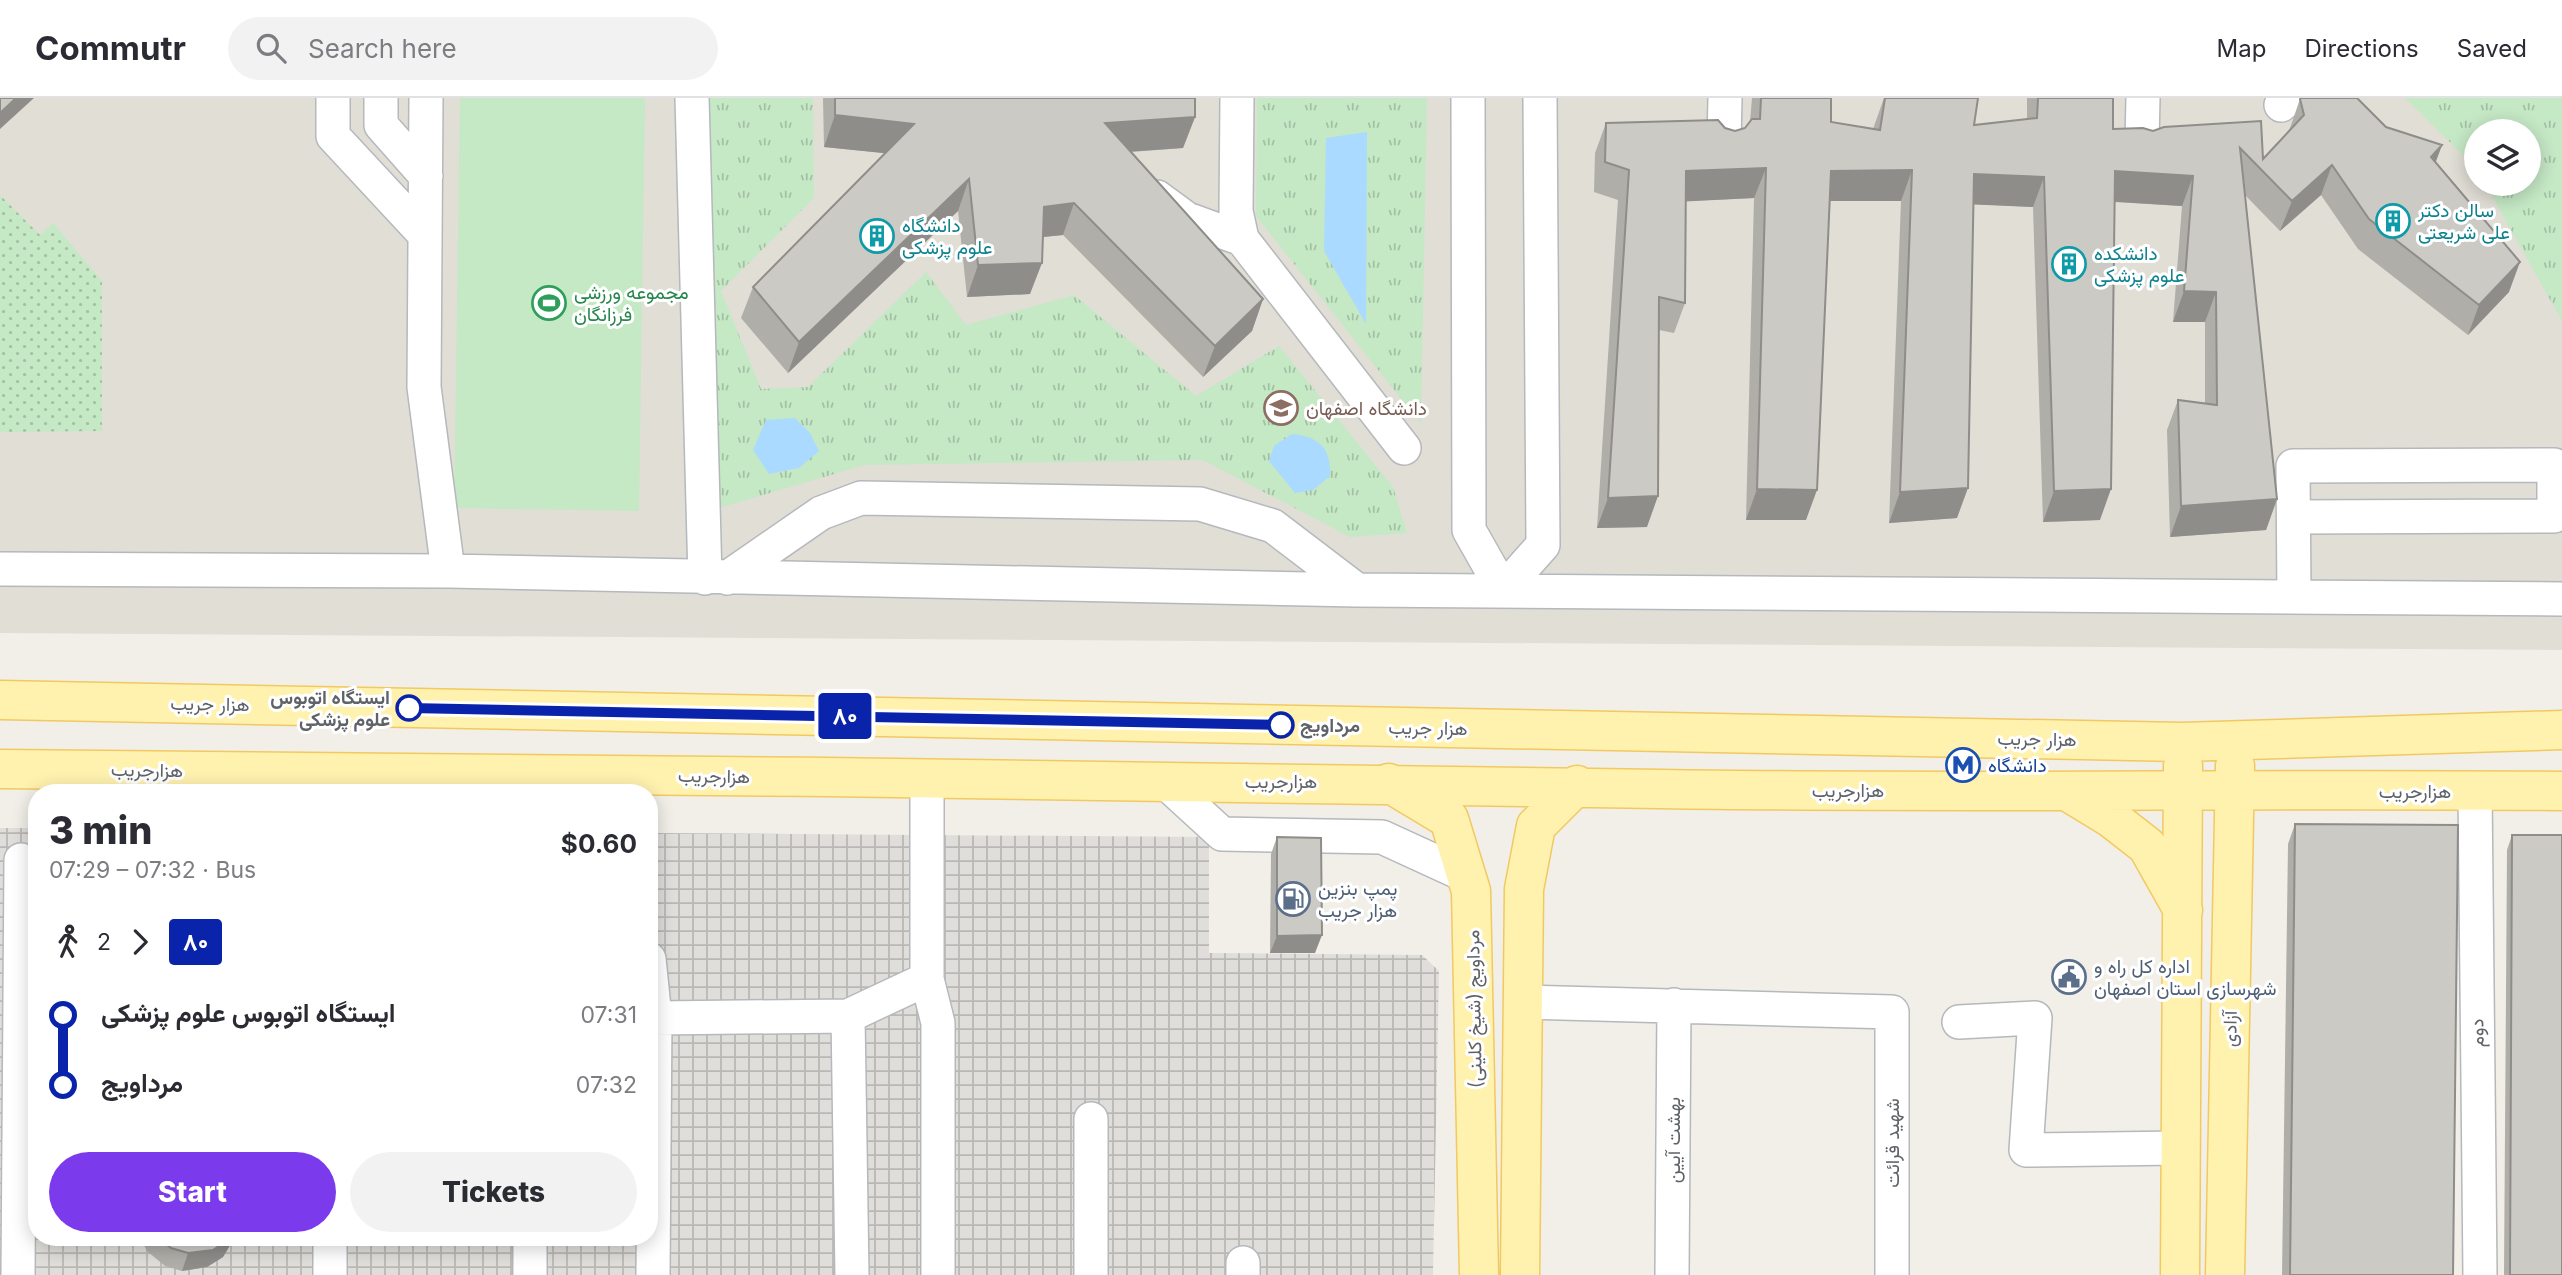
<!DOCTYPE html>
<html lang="en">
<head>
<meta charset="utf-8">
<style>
  :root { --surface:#fff; --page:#f2f2f3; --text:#2b2b33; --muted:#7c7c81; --line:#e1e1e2; --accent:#7c3aed }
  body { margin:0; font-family:Inter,Vazirmatn,sans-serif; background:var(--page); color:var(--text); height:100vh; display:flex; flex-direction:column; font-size:26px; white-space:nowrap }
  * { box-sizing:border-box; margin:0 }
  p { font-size:23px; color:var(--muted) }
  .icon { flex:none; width:38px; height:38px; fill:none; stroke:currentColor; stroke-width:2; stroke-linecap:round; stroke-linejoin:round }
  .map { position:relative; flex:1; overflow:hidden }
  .details { position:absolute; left:28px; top:686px; width:630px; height:462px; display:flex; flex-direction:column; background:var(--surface); border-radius:28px; box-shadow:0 4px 18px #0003 }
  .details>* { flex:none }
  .badge { padding:0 14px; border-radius:5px; font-size:24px; line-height:46px }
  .fabs { position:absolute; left:2464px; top:21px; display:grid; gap:14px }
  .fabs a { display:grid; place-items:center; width:77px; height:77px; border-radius:50%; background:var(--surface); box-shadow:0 4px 18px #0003; font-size:35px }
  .map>.badge { position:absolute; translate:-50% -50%; box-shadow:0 0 0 4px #fff }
  .legs { display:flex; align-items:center; gap:10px; height:77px; padding:0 21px; font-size:23px }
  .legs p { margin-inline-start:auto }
  .overview { display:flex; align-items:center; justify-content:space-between; height:119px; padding:0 21px }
  h1 { font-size:38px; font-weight:800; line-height:52px }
  .action { display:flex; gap:14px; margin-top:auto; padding:14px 21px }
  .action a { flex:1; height:80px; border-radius:42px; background:var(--accent); color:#fff; font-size:28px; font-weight:800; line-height:80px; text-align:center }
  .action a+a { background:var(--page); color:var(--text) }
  ul { padding:0 21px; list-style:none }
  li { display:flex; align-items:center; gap:24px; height:70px; font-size:26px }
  li i { display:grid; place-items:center; width:10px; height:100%; margin:0 9px; background:currentColor }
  li i::after { content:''; width:18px; height:18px; margin:-9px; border:5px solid; border-radius:50%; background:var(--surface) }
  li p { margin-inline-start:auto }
  li:first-child i { background:linear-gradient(#0000 50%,currentColor 0) }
  li:last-child i { background:linear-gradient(currentColor 50%,#0000 0) }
  header { display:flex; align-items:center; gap:42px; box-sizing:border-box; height:98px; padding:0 35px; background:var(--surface); border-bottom:2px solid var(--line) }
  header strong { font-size:33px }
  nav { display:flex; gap:38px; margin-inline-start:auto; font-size:24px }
  .search { width:490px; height:63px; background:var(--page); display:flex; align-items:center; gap:18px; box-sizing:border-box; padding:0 24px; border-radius:38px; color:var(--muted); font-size:26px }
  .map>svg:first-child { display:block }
</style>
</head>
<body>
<header>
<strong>Commutr</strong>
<div class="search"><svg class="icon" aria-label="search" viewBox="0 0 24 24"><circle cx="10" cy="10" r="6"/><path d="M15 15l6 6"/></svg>Search here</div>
<nav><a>Map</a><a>Directions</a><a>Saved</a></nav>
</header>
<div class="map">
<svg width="2562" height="1177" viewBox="0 0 2562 1177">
  <defs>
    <pattern id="industrial-grid" width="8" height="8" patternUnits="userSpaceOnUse" patternTransform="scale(1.75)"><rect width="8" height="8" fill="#e0deda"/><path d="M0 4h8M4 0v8" fill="none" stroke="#b9b8b5"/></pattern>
    <pattern id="grass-tufts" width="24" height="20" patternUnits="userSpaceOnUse" patternTransform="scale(1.75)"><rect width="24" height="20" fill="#c5e8c5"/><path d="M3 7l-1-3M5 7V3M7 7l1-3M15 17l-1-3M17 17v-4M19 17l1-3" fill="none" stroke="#a3c0a4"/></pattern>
    <pattern id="park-dots" width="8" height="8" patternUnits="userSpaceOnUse" patternTransform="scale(1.75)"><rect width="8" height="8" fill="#c5e8c5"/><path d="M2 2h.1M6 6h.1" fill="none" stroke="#a3c0a4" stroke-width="1.8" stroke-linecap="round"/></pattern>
  </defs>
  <rect width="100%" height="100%" fill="#f1efe8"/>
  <path fill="url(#industrial-grid)" d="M0,730H37V1139H649V735L1209,739V855L1422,857L1439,873L1433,1177H0Z"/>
  <path fill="#e1ded6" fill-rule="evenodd" d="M0,0H2562V552L0,535ZM2476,33H2529V86H2476Z"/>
  <path fill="url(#grass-tufts)" d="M708,0H813L814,100L721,193L761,291L808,289L926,174L966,227L1074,197L1196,298L1279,248L1393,389L1407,435L1350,439L1203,362L865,367L719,410Z
    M1257,0H1427L1421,326L1256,118Z
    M2405,0H2562V223L2485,86H2529V33H2476V70Z"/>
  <path fill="url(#park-dots)" d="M0,97L40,137L53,125L102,183V333L0,334Z"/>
  <path fill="#c5e8c5" d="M460,0H645L639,413L454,410Z"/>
  <path fill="#aadaff" d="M1367,34L1366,226L1324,153L1326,40Z
    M795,320L810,335L819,353L799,370L769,376L753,352L766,322Z
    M1292,336C1319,339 1331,349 1330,378L1313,392L1295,395L1269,363L1274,348Z"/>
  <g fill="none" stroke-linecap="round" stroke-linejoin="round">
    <g stroke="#b5b8bc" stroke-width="36">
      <path id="minor" d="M333,0V38L425,137
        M381,0V27L426,78
        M426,0L424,289L448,473
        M692,0L705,480
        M1237,0L1236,113L1242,141L1404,350
        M1468,0L1469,432L1503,492L1543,447L1540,0
        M2281,7L2289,0
        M1724,44L1725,0
        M2142,44L2143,0
        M1157,99L1187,121L1242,141
        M2294,419L2554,418V367L2293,368L2294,499
        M0,471L448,473L1357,492L2562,501
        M727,480L821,415L861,400L1200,406L1273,428L1357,492
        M927,680V881L938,925V1177
        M1163,682L1222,736L1382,739L1467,778
        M2475,692L2480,1177
        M649,861L655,920L653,1177
        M1523,904L1892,914V1177
        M848,918L852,1177
        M655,920L848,918L927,881
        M1959,924L2035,920L2026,1052L2180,1050
        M1243,1165V1177
        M18,1177L21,762
        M330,1177V1139
        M530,1177V1139
        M1091,1177V1021
        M1672,1177L1674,907"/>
    </g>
    <g stroke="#f2c960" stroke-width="41">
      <path id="major" d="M0,602L2182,644L2562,632
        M0,671C554,676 1107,681 1661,691C1961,696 2262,690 2562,693
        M1389,685L1449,721L1471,793L1479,1177
        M2070,695L2111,720L2147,748L2183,812
        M1520,1177L1524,791L1536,728L1577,687
        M2180,1177L2183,668
        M2225,1177L2235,668"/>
    </g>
    <use href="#minor" stroke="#fff" stroke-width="33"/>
    <use href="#major" stroke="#fff2af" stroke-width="38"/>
  </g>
  <path fill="#afaea9" d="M823,0H1195V19L1183,50L1131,54L1263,201L1252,233L1203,279L1063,137L1043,139L1030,196L967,199L958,113L788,275L741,220L753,189L885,55L824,49Z
    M1752,0H1831V24L1873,31L1884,0L1974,27L2027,22V0H2113V31L2153,33L2261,23L2263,61L2289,33L2300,1L2442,47L2435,65L2509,194L2468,237L2358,151L2321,97L2280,133L2245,97L2277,401L2266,432L2170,439L2167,332L2178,302L2205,305V224H2173L2182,108L2114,104L2100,422L2043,424L2033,109L1974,106L1957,420L1889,425L1901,103H1830L1806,422H1746L1754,100L1686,103L1685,205L1674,235L1659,232L1647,429L1597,430L1618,102L1594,94L1595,55L1606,25L1725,30L1735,33L1745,30L1750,24Z
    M2295,726L2453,1177H2282L2288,746Z
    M2512,737L2562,1177H2504L2507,752Z
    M1277,739L1315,855H1270L1271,756Z
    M140,1139H235L223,1159L207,1169L182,1173L165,1168L147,1153Z"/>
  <path fill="#8f8d8a" d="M16,0H34L0,31V15Z
    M835,17L914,26L902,57L824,49Z
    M1195,19L1183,50L1094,56L1105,25Z
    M2442,47L2431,77V59Z
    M2332,67L2321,97L2280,133L2292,103Z
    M1766,70L1754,100L1675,104L1686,73Z
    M1912,72L1901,103H1820L1831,73Z
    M2115,73L2193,78L2182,108L2104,103Z
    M1974,76L2044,79L2033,109L1963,106Z
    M969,81L958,113L788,275L799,244Z
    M1074,105L1063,137L1033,140L1044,109Z
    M2520,164L2509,194L2468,237L2479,207Z
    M1042,165L1030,196L967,199L978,167Z
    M2184,193L2216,194L2205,224H2173Z
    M1263,201L1252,233L1203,279L1215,248Z
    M1968,390L1957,420L1889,425L1900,394Z
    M1757,391L1817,392L1806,422H1746Z
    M2111,391L2100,422L2043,424L2054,393Z
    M1658,398L1647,429L1597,430L1608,400Z
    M2277,401L2266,432L2170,439L2181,408Z
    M1322,837L1315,855H1270L1277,838Z
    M231,1139H235L223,1159L207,1169L182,1173L188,1155Z"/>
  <path fill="#cccac5" stroke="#8f8d8a" stroke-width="2" d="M0,0H16L0,15Z
    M835,0H1195V19L1105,25L1263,201L1215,248L1074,105L1044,109L1042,165L978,167L969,81L799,244L753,189L914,26L835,17Z
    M1761,0H1831V24L1880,32L1885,0H1978L1974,27L2037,20L2038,0H2113V31L2143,30L2153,33L2164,29L2261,23L2263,61L2304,17L2300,1L2301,0H2357L2386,29L2442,47L2431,59L2520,164L2479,207L2369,121L2332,67L2292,103L2240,50L2277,401L2181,408L2178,302L2217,307L2216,194L2184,193L2193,78L2115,73L2111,391L2054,393L2044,79L1974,76L1968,390L1900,394L1912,72L1831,73L1817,392L1757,391L1766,70L1686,73L1685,205L1659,199L1658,398L1608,400L1629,72L1605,64L1606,25L1718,22L1725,30L1735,33L1745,30L1752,21H1760Z
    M2295,726L2458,727L2453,1177H2290Z
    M2512,737H2562V1177H2510Z
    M1277,739L1321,740L1322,837L1277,838Z
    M158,1139H231L229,1141L213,1152L188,1155L171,1150Z"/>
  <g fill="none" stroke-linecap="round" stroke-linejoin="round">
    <g stroke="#fff" stroke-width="16">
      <path id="line-1" d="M409,610L1281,627"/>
    </g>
    <use href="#line-1" stroke="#0924aa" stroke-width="10"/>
  </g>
  <defs>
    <g id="building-ring" transform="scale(1.75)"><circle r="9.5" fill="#fff" stroke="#0f9aa8" stroke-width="1.5"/><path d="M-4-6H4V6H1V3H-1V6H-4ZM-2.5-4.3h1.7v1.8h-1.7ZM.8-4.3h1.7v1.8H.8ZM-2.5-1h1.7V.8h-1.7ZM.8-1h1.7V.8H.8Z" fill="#0f9aa8"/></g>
    <g id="stadium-ring" transform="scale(1.75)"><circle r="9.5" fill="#fff" stroke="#2e9e5b" stroke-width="1.5"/><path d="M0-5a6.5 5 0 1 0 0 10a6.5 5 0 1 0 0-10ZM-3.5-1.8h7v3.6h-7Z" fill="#2e9e5b"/></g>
    <g id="university-ring" transform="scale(1.75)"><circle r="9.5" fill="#fff" stroke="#8d6e63" stroke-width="1.5"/><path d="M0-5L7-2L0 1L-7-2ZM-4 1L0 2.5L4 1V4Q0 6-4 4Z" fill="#8d6e63"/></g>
    <g id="metro-ring" transform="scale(1.75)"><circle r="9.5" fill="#fff" stroke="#1a4fb4" stroke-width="1.5"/><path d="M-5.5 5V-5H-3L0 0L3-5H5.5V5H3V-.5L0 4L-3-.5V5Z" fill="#1a4fb4"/></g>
    <g id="fuel-ring" transform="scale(1.75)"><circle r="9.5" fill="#fff" stroke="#5c6f8a" stroke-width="1.5"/><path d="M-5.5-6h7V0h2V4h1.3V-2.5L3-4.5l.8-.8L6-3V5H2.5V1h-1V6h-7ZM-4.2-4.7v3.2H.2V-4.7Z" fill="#5c6f8a"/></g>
    <g id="civic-ring" transform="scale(1.75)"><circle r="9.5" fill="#fff" stroke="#5c6f8a" stroke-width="1.5"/><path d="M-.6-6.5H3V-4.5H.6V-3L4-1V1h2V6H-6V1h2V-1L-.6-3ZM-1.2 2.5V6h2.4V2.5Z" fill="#5c6f8a"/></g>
  </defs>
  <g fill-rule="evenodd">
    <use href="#building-ring" x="2393" y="123"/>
    <use href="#building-ring" x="877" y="138"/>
    <use href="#building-ring" x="2069" y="166"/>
    <use href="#stadium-ring" x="549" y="205"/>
    <use href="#university-ring" x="1281" y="310"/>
    <use href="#metro-ring" x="1963" y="667"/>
    <use href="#fuel-ring" x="1293" y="801"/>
    <use href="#civic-ring" x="2069" y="879"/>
  </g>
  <g fill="#fff" stroke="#0924aa" stroke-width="3.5">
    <circle cx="409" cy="610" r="12"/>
    <circle cx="1281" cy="627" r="12"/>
  </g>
  <g text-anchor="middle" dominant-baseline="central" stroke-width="6" stroke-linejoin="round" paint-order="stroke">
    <g font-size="19" fill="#0d838f" stroke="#fff" text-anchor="start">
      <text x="2418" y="112">سالن دکتر<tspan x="2418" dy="22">علی شریعتی</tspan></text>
      <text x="902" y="127">دانشگاه<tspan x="902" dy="22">علوم پزشکی</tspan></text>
      <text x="2094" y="155">دانشکده<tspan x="2094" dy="22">علوم پزشکی</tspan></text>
    </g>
    <g font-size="19" fill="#27864d" stroke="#fff" text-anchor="start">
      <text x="574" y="194">مجموعه ورزشی<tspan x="574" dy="22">فرزانگان</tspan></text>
    </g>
    <g font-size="19" fill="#785e54" stroke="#fff" text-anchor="start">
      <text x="1306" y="310">دانشگاه اصفهان</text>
    </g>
    <g font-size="19" font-weight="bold" fill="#5f6368" stroke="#fff" text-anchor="end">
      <text x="390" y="599">ایستگاه اتوبوس<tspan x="390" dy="22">علوم پزشکی</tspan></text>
      <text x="1300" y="627" text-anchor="start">مرداویج</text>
    </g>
    <g font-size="19" fill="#5f6368" stroke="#fff">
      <text transform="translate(210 606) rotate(1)">هزار جریب</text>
      <text transform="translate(1428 630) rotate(1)">هزار جریب</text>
      <text transform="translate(2037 641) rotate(1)">هزار جریب</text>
      <text transform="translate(147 672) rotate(1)">هزارجریب</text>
      <text transform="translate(714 678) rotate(1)">هزارجریب</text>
      <text x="1281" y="683">هزارجریب</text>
      <text x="1848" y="692">هزارجریب</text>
      <text x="2415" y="693">هزارجریب</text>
      <text transform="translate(1474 911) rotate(-91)">مرداویج (شیخ کلینی)</text>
      <text transform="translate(2230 931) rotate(-89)">آزادی</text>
      <text transform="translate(2477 935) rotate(-91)">دوم</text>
      <text transform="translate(1673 1042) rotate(-90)">بهشت آیین</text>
      <text transform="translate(1892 1045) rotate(-90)">شهید قرائت</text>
    </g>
    <g font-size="19" fill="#164399" stroke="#fff" text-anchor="start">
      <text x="1988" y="667">دانشگاه</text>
    </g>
    <g font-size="19" fill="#4e5e75" stroke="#fff" text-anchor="start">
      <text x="1318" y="790">پمپ بنزین<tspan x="1318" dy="22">هزار جریب</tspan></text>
      <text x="2094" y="868">اداره کل راه و<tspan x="2094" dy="22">شهرسازی استان اصفهان</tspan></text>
    </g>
  </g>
</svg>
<div class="fabs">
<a><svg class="icon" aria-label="layers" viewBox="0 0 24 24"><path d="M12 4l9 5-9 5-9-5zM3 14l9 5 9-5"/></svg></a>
</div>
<b class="badge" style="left:845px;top:618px;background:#0924aa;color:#fff">۸۰</b>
<section class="details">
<div class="overview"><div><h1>3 min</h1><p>07:29 – 07:32 · Bus</p></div><b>$0.60</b></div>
<div class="legs"><svg class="icon" aria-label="walk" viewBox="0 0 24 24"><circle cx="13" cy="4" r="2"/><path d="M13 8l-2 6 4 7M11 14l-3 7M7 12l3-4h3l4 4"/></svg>2<svg class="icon" aria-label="forward" viewBox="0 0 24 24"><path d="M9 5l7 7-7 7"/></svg><b class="badge" style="background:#0924aa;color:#fff">۸۰</b></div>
<ul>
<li><i style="color:#0924aa"></i><b>ایستگاه اتوبوس علوم پزشکی</b><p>07:31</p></li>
<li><i style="color:#0924aa"></i><b>مرداویج</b><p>07:32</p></li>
</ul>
<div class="action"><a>Start</a><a>Tickets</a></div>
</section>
</div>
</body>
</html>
